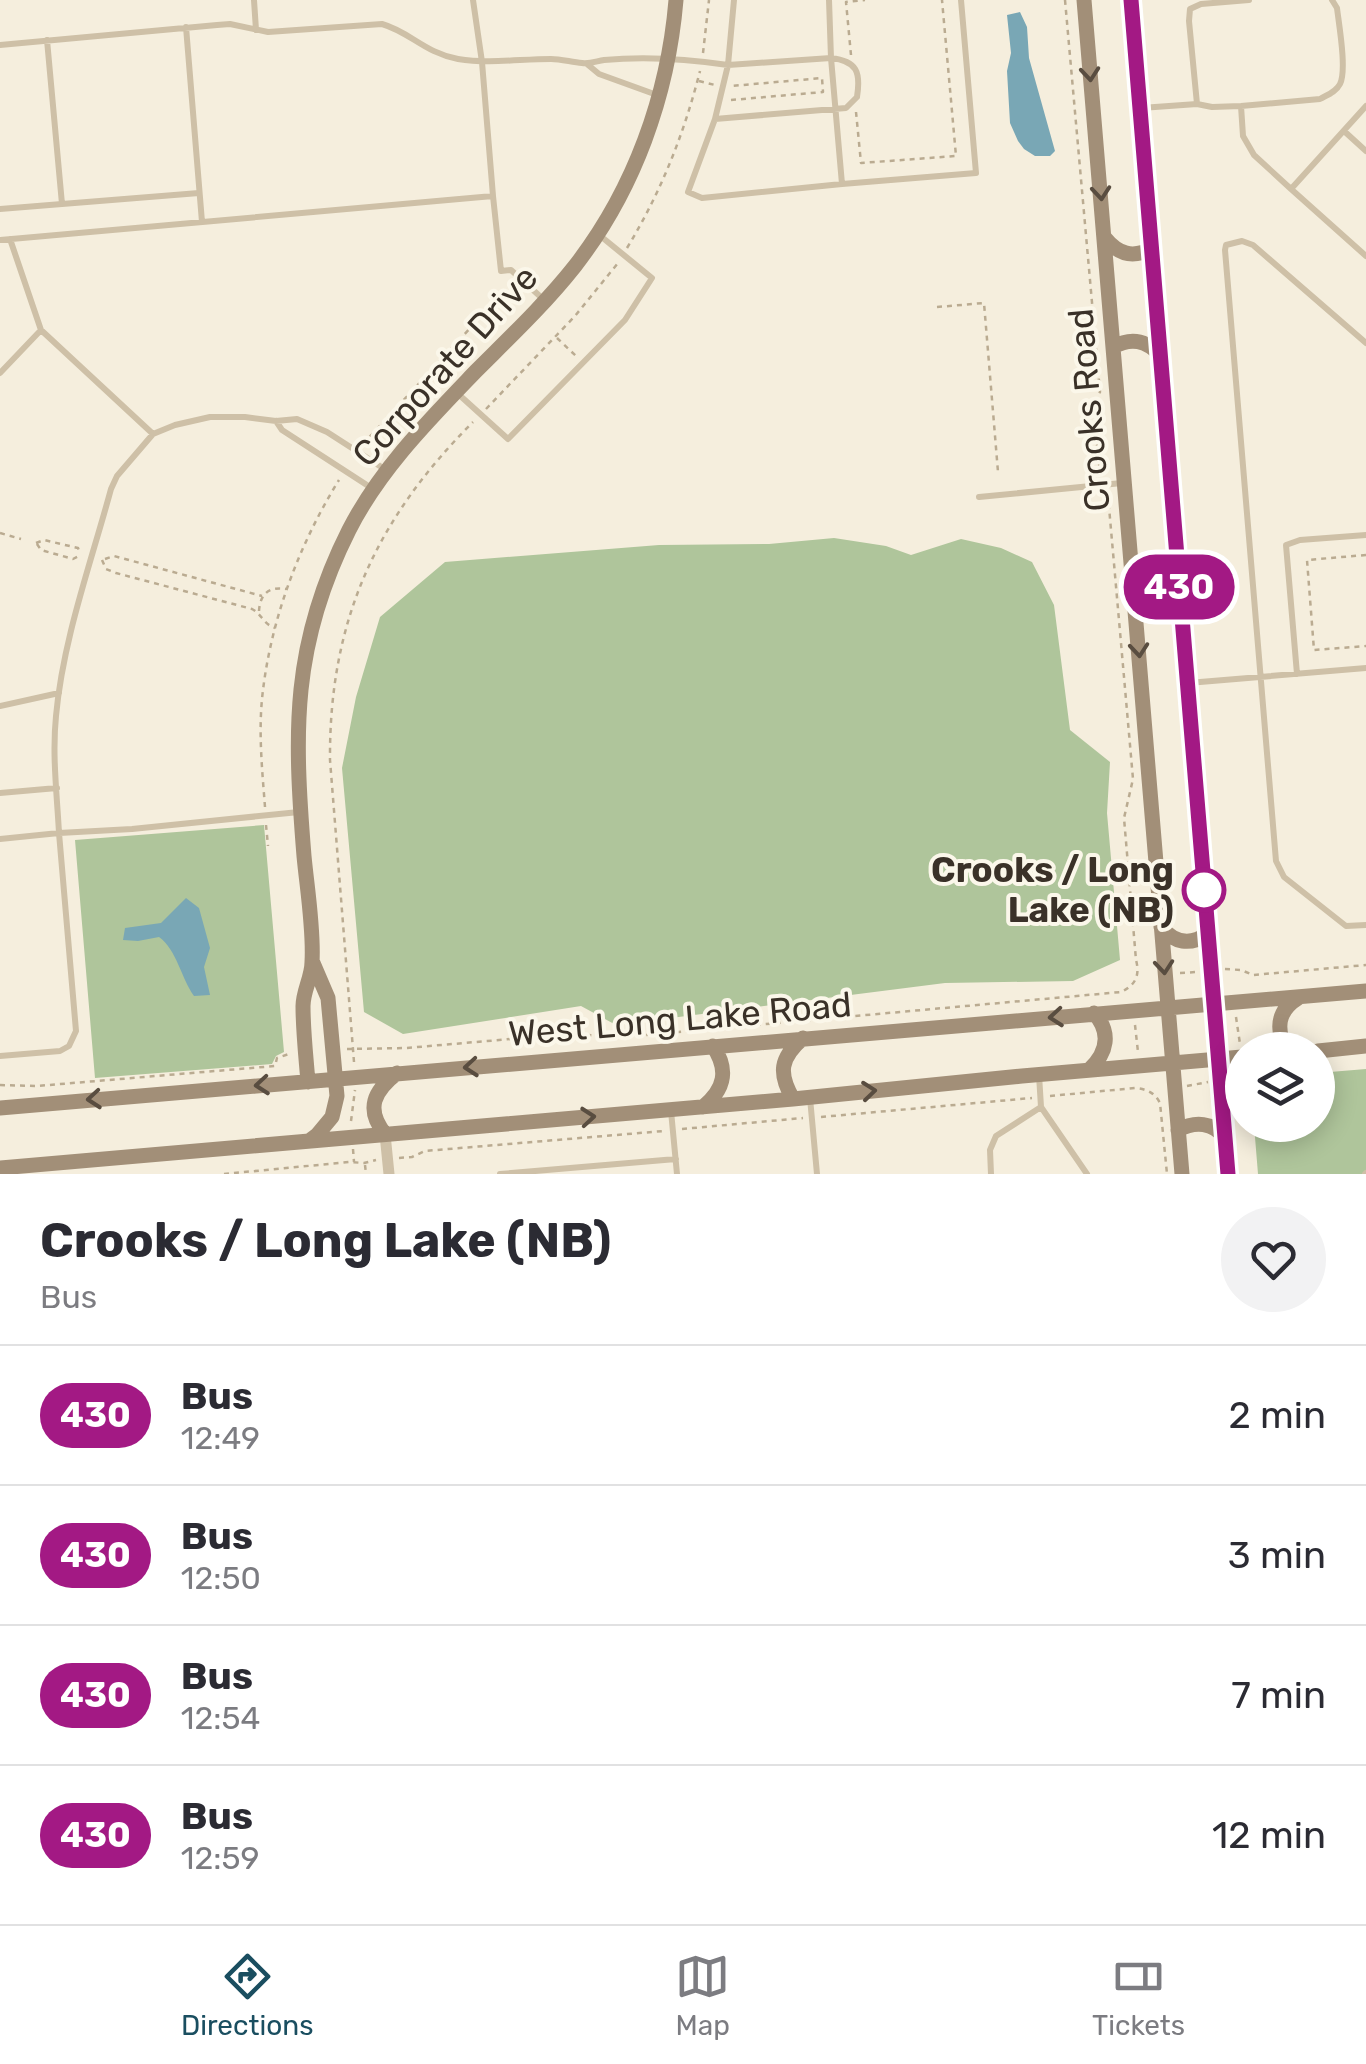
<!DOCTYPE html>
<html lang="en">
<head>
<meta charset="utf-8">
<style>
  :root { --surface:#fff; --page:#f2f2f3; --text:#2b2b33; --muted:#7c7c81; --line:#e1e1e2; --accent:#1a4e60 }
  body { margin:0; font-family:Rubik,sans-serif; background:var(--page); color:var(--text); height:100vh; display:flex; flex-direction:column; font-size:38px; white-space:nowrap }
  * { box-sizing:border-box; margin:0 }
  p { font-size:32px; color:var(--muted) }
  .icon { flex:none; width:55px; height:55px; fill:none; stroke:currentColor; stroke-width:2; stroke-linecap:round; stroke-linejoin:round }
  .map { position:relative; height:1174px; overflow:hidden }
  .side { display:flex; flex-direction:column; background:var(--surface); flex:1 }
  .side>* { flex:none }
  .badge { padding:0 20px; border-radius:32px; font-size:35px; line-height:65px }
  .buttons { position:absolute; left:1225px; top:1032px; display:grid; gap:20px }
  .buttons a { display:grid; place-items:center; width:110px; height:110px; border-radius:50%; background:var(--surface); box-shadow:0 5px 25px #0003; font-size:50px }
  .map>.badge { position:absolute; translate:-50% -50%; box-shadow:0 0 0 5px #fff }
  .round { display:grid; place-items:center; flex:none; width:105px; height:105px; border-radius:52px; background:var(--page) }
  .headline { display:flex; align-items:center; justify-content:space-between; height:170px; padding:0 40px }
  h1 { font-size:48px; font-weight:700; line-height:75px }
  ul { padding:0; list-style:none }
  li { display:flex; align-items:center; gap:30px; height:140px; padding:0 40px; border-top:2px solid var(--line) }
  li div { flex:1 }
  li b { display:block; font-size:38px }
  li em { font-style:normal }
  li .badge { min-width:110px; font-weight:700; text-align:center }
  .tab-bar { display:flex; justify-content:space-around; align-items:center; height:140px; border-top:2px solid var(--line); background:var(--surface); font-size:28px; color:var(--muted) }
  .tab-bar a { display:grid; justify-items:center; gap:5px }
  .tab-bar .on { color:var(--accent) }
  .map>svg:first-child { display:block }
</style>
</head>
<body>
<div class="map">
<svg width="1366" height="1174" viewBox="0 0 1366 1174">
  <rect width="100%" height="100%" fill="#f5eedd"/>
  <path fill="#afc59b" d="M834,538L886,546L911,555L961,539L1001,548L1032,562L1054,605L1070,730L1110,762L1107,813L1120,960L1073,981L945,983L616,1025L581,1006L403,1034L364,1012L342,768L356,697L380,617L445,562L659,545L769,544Z
    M264,825L284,1052L276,1056L272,1064L95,1078L75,840Z
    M1366,1069V1174H1258L1254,1125H1318V1073Z"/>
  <path fill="#79a7b5" d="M1020,12L1027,27L1029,58L1055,151L1050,156H1035L1024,149L1018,141L1010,123L1007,71L1011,53L1007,15Z
    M186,898L199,908L210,948L204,967L210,995L194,996C181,978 177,950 159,937L138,941L123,940L125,928L161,923Z"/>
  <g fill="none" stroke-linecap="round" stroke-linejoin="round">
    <path stroke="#baab91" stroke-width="2.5" stroke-dasharray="5 5" stroke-linecap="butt" d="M1065,0L1100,392L1089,415L1090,428L1097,445L1100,473
      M703,53L709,0
      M851,55L846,2L865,0
      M699,81L715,85
      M731,100L823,92L822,78L731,86
      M856,112L861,163L956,156L942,0
      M627,248C661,192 684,134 700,71
      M937,307L984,303L998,472
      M557,338L576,356
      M486,409L575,316L618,263
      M363,444L474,324
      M0,533L21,539
      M36,543L44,540L78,548L80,553
      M37,544L41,550L73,559L81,555
      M1366,555L1307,560L1314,650L1366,646
      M105,559L114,556L262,596
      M102,560L106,569L116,573L252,609C262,614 263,624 275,628
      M259,611C260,594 269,586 286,589
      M265,807C262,768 258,729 263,690C272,616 300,543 339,480
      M266,825L268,846
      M1225,969L1241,970L1253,975L1366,965
      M1180,973L1197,972
      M1236,1017L1240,1044
      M1135,1025L1138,1052
      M347,1049L406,1048L569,1034L623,1037L1121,992C1136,985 1140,975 1136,960L1124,818L1133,779L1109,507L1103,496
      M354,1062L330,760C329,621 376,519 473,422
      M0,1085L37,1086L275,1066L277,1058L289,1054
      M1187,1086L1208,1082
      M1050,1096L1135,1088C1147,1089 1155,1093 1160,1103L1167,1174
      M821,1117L1032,1098
      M351,1121L355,1090
      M682,1129L803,1118
      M353,1149L354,1162
      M399,1158L412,1157L425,1151L664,1131
      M365,1165L366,1174
      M224,1174L349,1162L364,1163L376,1160"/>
    <path stroke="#cec0a7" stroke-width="6" d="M254,0L256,30
      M473,0L482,62L493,196
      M829,0L831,58L842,184L976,173L961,0
      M186,27L202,222
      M47,40L62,204L199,193
      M0,45L217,25L230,24L268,32L382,24C410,32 425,53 458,59C489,64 520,59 551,59C561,59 571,62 582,63C590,64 597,61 604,60C645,56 688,59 728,65L734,0
      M831,58C857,61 861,72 857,97L846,108L715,119L728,65Z
      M587,64L599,74L657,95
      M1197,104L1189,21L1190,9L1201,4L1249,0
      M1241,106L1243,136L1254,155L1291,189
      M1366,106L1291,189L1366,256
      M1141,108L1197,104L1212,107L1241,106L1320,99C1327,95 1336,92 1340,84C1347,70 1339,25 1337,8L1332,0
      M715,119L688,192L702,198L842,184
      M1344,131L1366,151
      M0,209L62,204
      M10,239L41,330
      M0,240L493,196L501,271L511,270L543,299
      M1366,343L1253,245L1242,241L1226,245L1225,250L1276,861L1284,877L1346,926L1366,925
      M0,373L41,330L153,434
      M456,392L508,439L625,320L652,278L598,234
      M276,421L282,430L373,489
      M979,497L1122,483
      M1297,674L1286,545L1300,540L1366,535
      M1188,683L1366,668
      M0,706L59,693
      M0,793L57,788
      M299,812L132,829L59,833C57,795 52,755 56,716C63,639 91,563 111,489L117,476L153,434L175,425L210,417H245L276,421L297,419L327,432L386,470
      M0,839L59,833L76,1031L69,1046L60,1051L0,1056
      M1039,1075L1041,1107L1087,1174
      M810,1098L817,1174
      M671,1111L677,1174
      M500,1174L676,1159
      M991,1174L990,1150L996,1136L1041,1107
      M1365,1174L1366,1173"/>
    <path stroke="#cec0a7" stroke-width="11" d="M385,1134L389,1174"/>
    <path stroke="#a28f78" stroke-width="15" d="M1084,0L1182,1174
      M1131,0L1228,1174
      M1105,238C1118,254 1133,259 1152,248
      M1113,347C1131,337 1146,340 1160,355
      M1161,927C1174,943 1190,946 1207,934
      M1286,1050C1276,1029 1277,1011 1298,998
      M1318,1051L1366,1046
      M1089,1070C1107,1053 1112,1033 1094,1013
      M308,1082C306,1057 303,1031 303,1006C303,991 312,977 312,962C314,930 307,888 304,856C294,732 291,645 349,530C380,469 429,420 476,371C510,337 545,304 575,266C634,190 668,96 676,0
      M793,1099C778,1073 780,1058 803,1038
      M703,1107C725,1089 729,1070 713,1046
      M0,1108L1366,991
      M1178,1130C1195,1121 1213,1122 1225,1138
      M385,1134C365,1109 374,1091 397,1073
      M309,1141L317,1135L332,1117L337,1096L328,998L313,963
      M0,1168L793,1099L1022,1076L1242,1057"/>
  </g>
  <defs><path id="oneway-chevron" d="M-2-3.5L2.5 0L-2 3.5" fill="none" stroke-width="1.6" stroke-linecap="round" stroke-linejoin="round" transform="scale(2.5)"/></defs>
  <g stroke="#594d40">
    <use href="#oneway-chevron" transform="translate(1090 74) rotate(85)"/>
    <use href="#oneway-chevron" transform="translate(1101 193) rotate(85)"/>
    <use href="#oneway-chevron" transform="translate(1139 650) rotate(85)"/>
    <use href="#oneway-chevron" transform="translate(1164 967) rotate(85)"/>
    <use href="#oneway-chevron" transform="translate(1056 1017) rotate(175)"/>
    <use href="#oneway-chevron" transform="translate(471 1067) rotate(175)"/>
    <use href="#oneway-chevron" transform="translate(262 1085) rotate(175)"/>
    <use href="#oneway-chevron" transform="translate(869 1091) rotate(-6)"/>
    <use href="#oneway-chevron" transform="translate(94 1099) rotate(175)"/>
    <use href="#oneway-chevron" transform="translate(588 1117) rotate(-5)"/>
  </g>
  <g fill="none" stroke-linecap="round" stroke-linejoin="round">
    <g stroke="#fff" stroke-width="22">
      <path id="line" d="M1131,0L1228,1174"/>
    </g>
    <use href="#line" stroke="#a31984" stroke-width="15"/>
  </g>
  <circle fill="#fff" stroke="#a31984" stroke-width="5" cx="1204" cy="890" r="20"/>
  <g text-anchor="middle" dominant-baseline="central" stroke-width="8" stroke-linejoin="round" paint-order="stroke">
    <g font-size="35" fill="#3a3128" stroke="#fbf7ea">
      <text transform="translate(445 366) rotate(-48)">Corporate Drive</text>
      <text transform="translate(1089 410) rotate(-95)">Crooks Road</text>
      <text transform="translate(680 1019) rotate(-5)">West Long Lake Road</text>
    </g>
    <g font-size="35" font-weight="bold" fill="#3a3128" stroke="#fbf7ea" text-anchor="end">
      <text x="1174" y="870">Crooks / Long<tspan x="1174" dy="40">Lake (NB)</tspan></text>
    </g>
  </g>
</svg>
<div class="buttons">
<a><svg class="icon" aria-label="layers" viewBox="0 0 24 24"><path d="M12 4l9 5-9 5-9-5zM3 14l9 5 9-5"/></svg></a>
</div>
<b class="badge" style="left:1179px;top:587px;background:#a31984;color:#fff">430</b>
</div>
<section class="side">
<div class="headline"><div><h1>Crooks / Long Lake (NB)</h1><p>Bus</p></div><a class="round"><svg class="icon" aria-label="heart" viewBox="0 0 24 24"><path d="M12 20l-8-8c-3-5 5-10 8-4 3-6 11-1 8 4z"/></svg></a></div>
<ul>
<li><span class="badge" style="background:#a31984;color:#fff">430</span><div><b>Bus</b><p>12:49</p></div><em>2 min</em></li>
<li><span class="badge" style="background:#a31984;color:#fff">430</span><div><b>Bus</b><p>12:50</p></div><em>3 min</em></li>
<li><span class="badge" style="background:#a31984;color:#fff">430</span><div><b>Bus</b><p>12:54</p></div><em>7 min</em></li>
<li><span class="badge" style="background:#a31984;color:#fff">430</span><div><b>Bus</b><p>12:59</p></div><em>12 min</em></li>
</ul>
</section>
<nav class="tab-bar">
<a class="on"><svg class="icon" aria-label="directions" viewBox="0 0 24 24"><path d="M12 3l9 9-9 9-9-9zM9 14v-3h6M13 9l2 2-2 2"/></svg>Directions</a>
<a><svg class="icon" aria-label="map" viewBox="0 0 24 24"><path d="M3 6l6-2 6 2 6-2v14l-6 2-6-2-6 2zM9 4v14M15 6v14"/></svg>Map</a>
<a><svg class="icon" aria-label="tickets" viewBox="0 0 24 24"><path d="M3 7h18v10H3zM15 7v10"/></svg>Tickets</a>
</nav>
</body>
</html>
